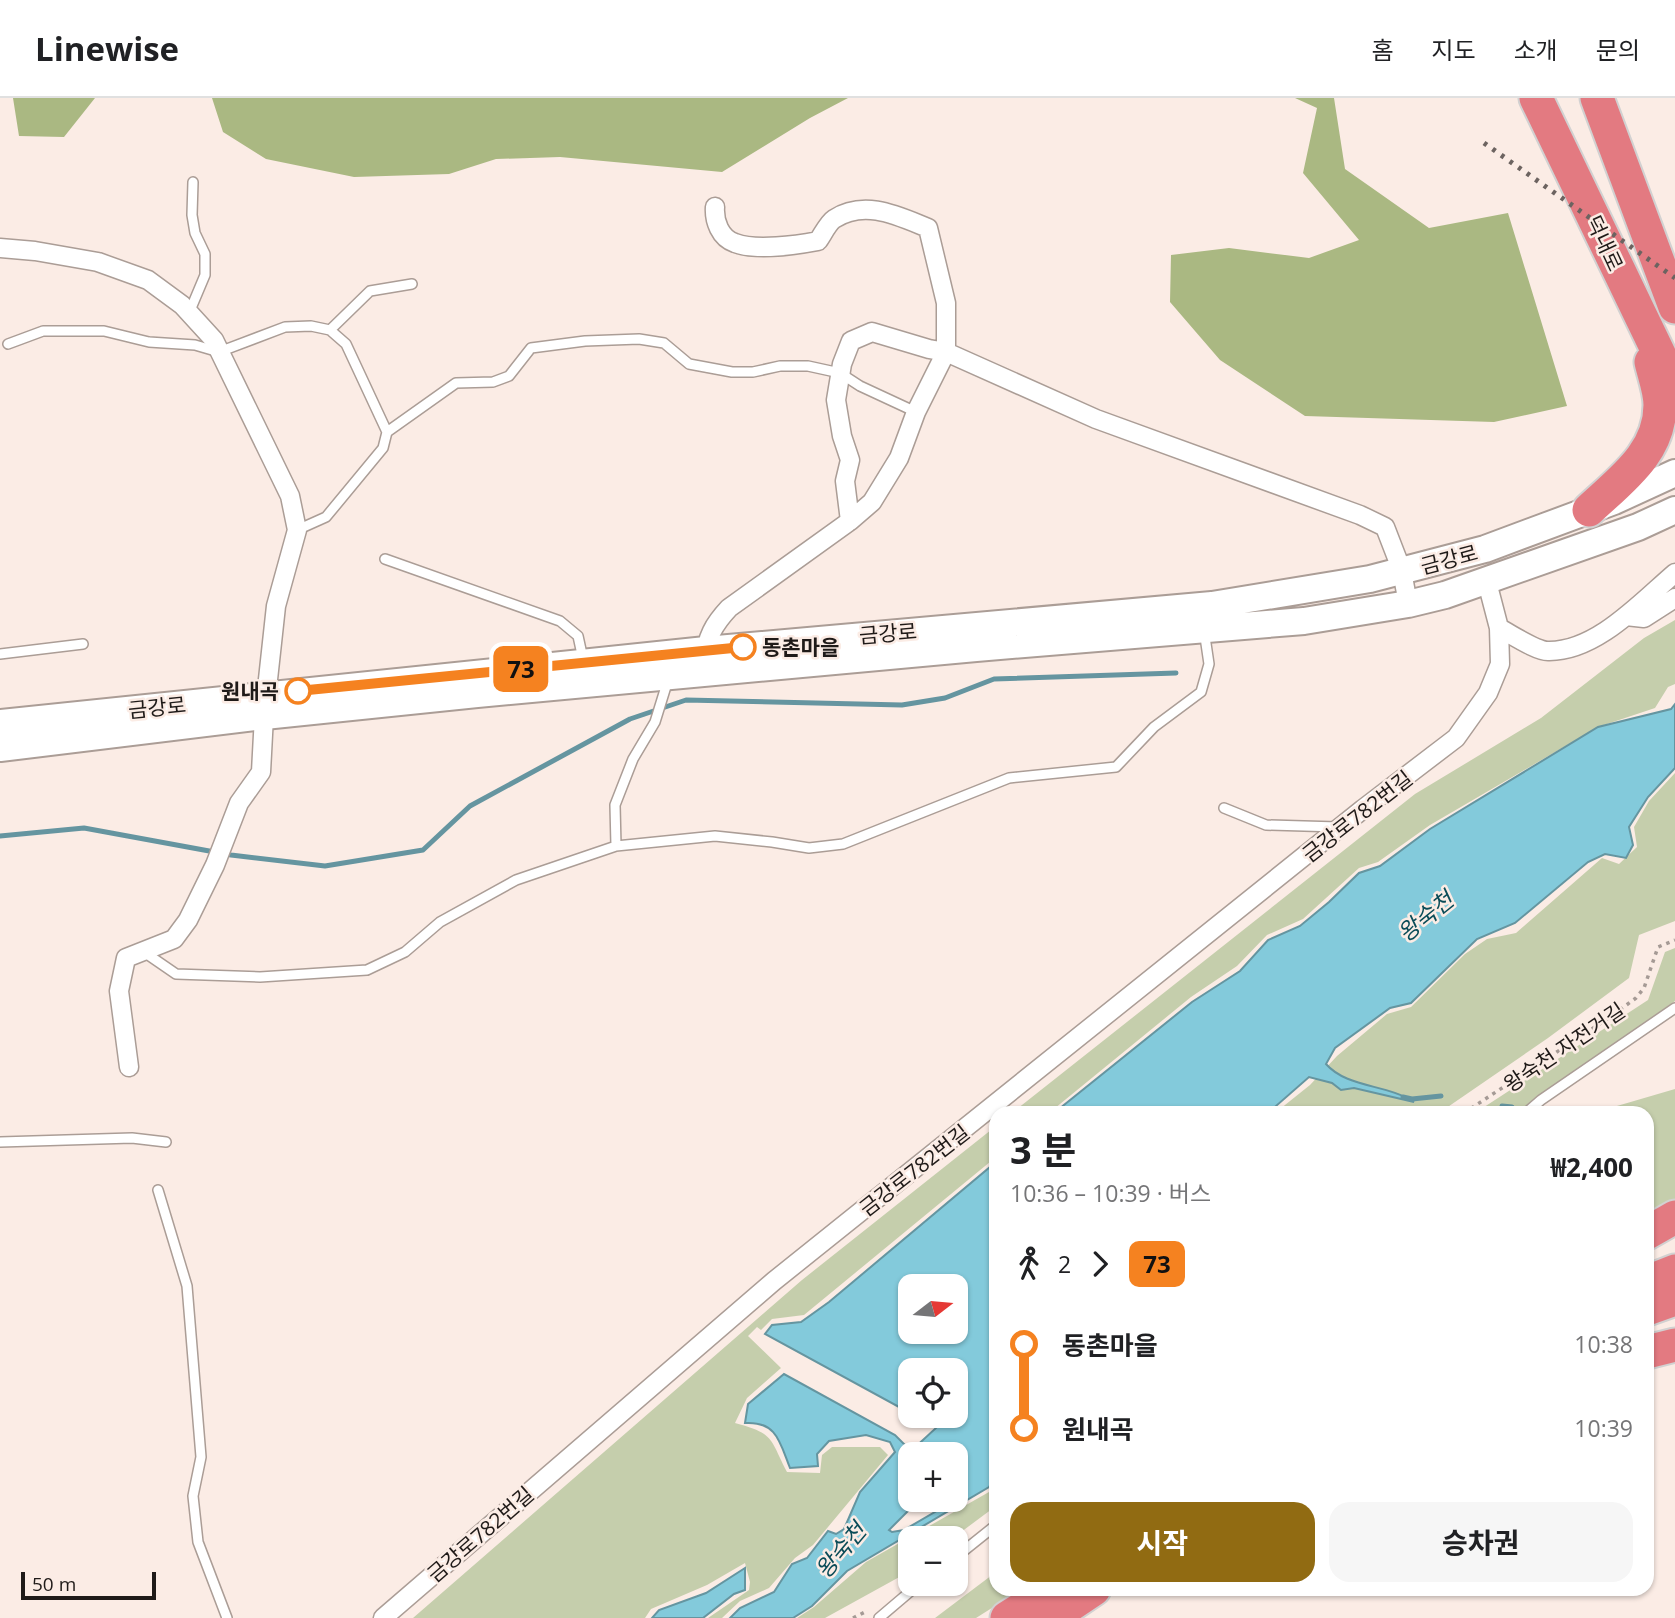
<!DOCTYPE html>
<html lang="ko">
<head>
<meta charset="utf-8">
<style>
  :root { --surface:#fff; --page:#f6f6f6; --text:#202124; --muted:#757577; --line:#e0e0e0; --accent:#916b12 }
  body { margin:0; font-family:"Open Sans","Noto Sans KR",sans-serif; background:var(--page); color:var(--text); height:100vh; display:flex; flex-direction:column; font-size:26px; white-space:nowrap }
  * { box-sizing:border-box; margin:0 }
  p { font-size:23px; color:var(--muted) }
  .icon { flex:none; width:38px; height:38px; fill:none; stroke:currentColor; stroke-width:2; stroke-linecap:round; stroke-linejoin:round }
  .map { position:relative; flex:1; overflow:hidden }
  .details { position:absolute; left:989px; top:1008px; width:665px; height:490px; display:flex; flex-direction:column; background:var(--surface); border-radius:21px; box-shadow:0 2px 5px #0004 }
  .details>* { flex:none }
  .badge { padding:0 14px; border-radius:10px; font-size:24px; line-height:46px }
  .needle { width:46px; rotate:74deg }
  .tools { position:absolute; left:898px; top:1176px; display:grid; gap:14px }
  .tools a { display:grid; place-items:center; width:70px; height:70px; border-radius:14px; background:var(--surface); box-shadow:0 2px 5px #0004; font-size:35px }
  .scale { position:absolute; left:21px; bottom:18px; width:135px; box-sizing:border-box; padding-left:7px; border:4px solid #1f1a18; border-top:0; font-size:19px; line-height:24px; white-space:nowrap; color:#1f1a18; -webkit-text-stroke:5px #fbece5; paint-order:stroke }
  .map>.badge { position:absolute; translate:-50% -50%; box-shadow:0 0 0 4px #fff }
  .legs { display:flex; align-items:center; gap:10px; height:77px; padding:0 21px; font-size:23px }
  .legs p { margin-inline-start:auto }
  .headline { display:flex; align-items:center; justify-content:space-between; height:119px; padding:0 21px }
  h1 { font-size:38px; font-weight:700; line-height:52px }
  .cta { display:flex; gap:14px; margin-top:auto; padding:14px 21px }
  .cta a { flex:1; height:80px; border-radius:21px; background:var(--accent); color:#fff; font-size:28px; font-weight:700; line-height:80px; text-align:center }
  .cta a+a { background:var(--page); color:var(--text) }
  ul { padding:0 21px; list-style:none }
  li { display:flex; align-items:center; gap:24px; height:84px; font-size:26px }
  li i { display:grid; place-items:center; width:10px; height:100%; margin:0 9px; background:currentColor }
  li i::after { content:''; width:18px; height:18px; margin:-9px; border:5px solid; border-radius:50%; background:var(--surface) }
  li p { margin-inline-start:auto }
  li:first-child i { background:linear-gradient(#0000 50%,currentColor 0) }
  li:last-child i { background:linear-gradient(currentColor 50%,#0000 0) }
  header { display:flex; align-items:center; gap:42px; box-sizing:border-box; height:98px; padding:0 35px; background:var(--surface); border-bottom:2px solid var(--line) }
  header strong { font-size:33px }
  nav { display:flex; gap:38px; margin-inline-start:auto; font-size:24px }
  .map>svg:first-child { display:block }
</style>
</head>
<body>
<header>
<strong>Linewise</strong>
<nav><a>홈</a><a>지도</a><a>소개</a><a>문의</a></nav>
</header>
<div class="map">
<svg width="1675" height="1520" viewBox="0 0 1675 1520">
  <rect width="100%" height="100%" fill="#fbece5"/>
  <path fill="#c5ceac" d="M1675,522V586L1668,589L1655,610L1598,629L1430,727L1378,764L1359,770L1303,821L1267,837L1237,868L1191,899L1049,1015H1012L1415,696L1541,620L1644,540Z
    M1675,675V823L1639,837L1629,880L1548,940L1439,1015H1275L1310,987L1337,958L1387,916L1411,909L1465,856L1487,841L1516,835L1602,760L1619,766L1637,749L1634,729L1649,703Z
    M1675,850V903L1520,1015H1475L1648,902L1665,854Z
    M1675,991V1109L1647,1125V1015H1593Z
    M996,1028V1059L804,1217L772,1221L761,1232L757,1229L748,1238L781,1270L747,1300L735,1325C775,1336 769,1339 787,1374L820,1375L822,1357L832,1349H880L888,1357L813,1447L795,1460L769,1490L740,1503L722,1520H708L749,1492L750,1484L745,1465L707,1487L651,1511L645,1520H413L802,1182Z
    M996,1390V1408L953,1440H910V1472L903,1477L825,1520H797L814,1509L866,1464Z
    M996,1474V1491H1022L976,1520H935Z"/>
  <path fill="#aab882" d="M13,0H95L64,39L19,38Z
    M212,0H848L810,20L722,74L560,59L496,61L449,76L354,79L266,61L223,34Z
    M1295,0H1334L1345,71L1429,130L1508,115L1567,308L1494,324L1305,318L1220,262L1170,204L1171,157L1229,150L1309,160L1359,142L1303,75L1317,10Z"/>
  <path fill="#83cadb" stroke="#6595a0" stroke-width="2" fill-rule="evenodd" d="M1675,606V670L1648,699L1629,729L1633,747L1626,760L1605,756L1588,764L1515,825L1477,841L1411,905L1390,910L1335,950L1326,966C1347,990 1387,986 1414,1004L1354,990L1341,992L1332,985L1309,979L1268,1015H1054L1192,904L1240,873L1268,842L1300,828L1329,804L1359,775L1380,768L1430,731L1598,629L1671,611Z
    M996,1064V1378L989,1389L847,1473L812,1508L793,1520H730L740,1510L774,1494L792,1466L807,1460L828,1433L836,1436L844,1431L860,1394L895,1354L890,1344L866,1337L829,1343L817,1356L818,1368L790,1370C780,1345 777,1323 745,1325L748,1306L784,1276L895,1337L911,1353L936,1330L915,1318H956V1272H910V1315L765,1236L772,1227L801,1224L829,1204ZM910,1188H956V1234H910ZM910,1356H956V1364L957,1362L963,1367L964,1397L904,1432L892,1434L889,1432L919,1402H910Z
    M745,1470V1492L734,1496L703,1520H652L659,1512L706,1495Z"/>
  <g fill="none" stroke-linecap="round" stroke-linejoin="round">
    <path stroke="#6595a0" stroke-width="5" d="M0,738L84,730L231,757L325,768L423,752L470,708L630,621L686,602L902,607L945,600L994,581L1176,575
      M1403,999L1412,1001L1441,998
      M1502,1008L1512,1009
      M1548,1013L1559,1014"/>
    <g stroke="#ab9d96" stroke-width="12">
      <path id="lane" d="M189,215L205,177V156L195,135L192,117L193,84
        M330,232L370,193L412,186
        M8,246L43,233H104L149,244L195,247L219,254L285,229L311,228L330,232L346,246L387,334
        M297,432L326,419L383,350L387,334L456,285L493,284L509,278L531,250L585,243L639,241L664,245L689,266L732,274H753L780,268H808L840,275L860,288L916,314
        M385,461L560,523L578,538L583,561
        M0,556L83,546
        M1224,710L1266,727L1338,729
        M616,748L615,707L633,661L655,624L668,582
        M144,854L176,876L260,879L367,872L405,854L440,824L516,782L616,748L715,738L772,744L809,750L843,746L1009,680L1116,669L1154,629L1201,594L1209,566L1204,532
        M1526,1015L1541,1002L1675,910
        M0,1044L132,1040L166,1044
        M158,1092L187,1188L201,1359L193,1398L198,1444L227,1520
        M956,1459L996,1427
        M879,1520L919,1486"/>
    </g>
    <g stroke="#ab9d96" stroke-width="21">
      <path id="street" d="M0,150L35,153L98,164L148,182L182,207L214,242L290,398L297,432L276,508L264,618L261,674L239,705L215,767L188,822L174,841L126,860L119,893L129,969
        M850,423L845,383L850,362L842,338L836,302L842,266L851,243L872,234L929,251L946,254L1096,321L1360,417L1385,429L1402,473L1408,506
        M1626,518L1644,520L1675,500
        M1499,530C1511,536 1536,553 1548,553C1596,554 1641,504 1675,475
        M706,562C705,540 715,525 729,510L850,423L872,404L899,360L916,314L946,254V205L928,130C898,118 865,101 834,121C828,125 823,136 818,143C797,147 756,153 735,145C720,140 714,123 715,109
        M383,1520L774,1183L1363,711L1456,640L1488,595L1500,566L1499,530L1487,484"/>
    </g>
    <g stroke="#ab9d96" stroke-width="30">
      <path id="secondary" d="M0,625L706,552L1212,507L1370,481L1485,451L1614,403L1675,375
        M0,650L264,618L477,596L976,550L1304,523L1408,506L1445,497L1638,429L1675,412"/>
    </g>
    <g stroke="#d2d1d1" stroke-width="37">
      <path id="highway" d="M1536,0L1675,289
        M1597,0L1675,209
        M1589,412C1621,382 1660,355 1660,307C1660,293 1654,277 1651,264
        M1647,1135L1675,1119
        M1647,1184L1675,1173
        M1647,1211L1675,1201
        M1647,1254L1675,1247
        M1007,1520L1053,1491
        M1051,1520L1094,1491"/>
    </g>
    <path stroke="#a59a95" stroke-width="3.5" stroke-dasharray="3.5 5" stroke-linecap="butt" d="M1464,1015L1610,919L1636,900L1644,890L1658,849L1675,842
      M853,1520L867,1513"/>
    <use href="#lane" stroke="#fff" stroke-width="9"/>
    <use href="#street" stroke="#fff" stroke-width="18"/>
    <use href="#secondary" stroke="#fff" stroke-width="26"/>
    <use href="#highway" stroke="#e37a81" stroke-width="33"/>
    <path stroke="#6c6360" stroke-width="5" stroke-dasharray="3.5 7" stroke-linecap="butt" d="M1484,45L1675,180"/>
  </g>
  <g fill="none" stroke-linecap="round" stroke-linejoin="round">
    <g stroke="#fff" stroke-width="16">
      <path id="line-1" d="M298,593L743,549"/>
    </g>
    <use href="#line-1" stroke="#f58220" stroke-width="10"/>
  </g>
  <g fill="#fff" stroke="#f58220" stroke-width="3.5">
    <circle cx="743" cy="549" r="12"/>
    <circle cx="298" cy="593" r="12"/>
  </g>
  <g text-anchor="middle" dominant-baseline="central" stroke-width="5" stroke-linejoin="round" paint-order="stroke">
    <g font-size="21" fill="#1f1a18" stroke="#fbece5">
      <text transform="translate(1605 145) rotate(65)">덕내로</text>
      <text transform="translate(1449 461) rotate(-15)">금강로</text>
      <text transform="translate(888 535) rotate(-5)">금강로</text>
      <text transform="translate(157 609) rotate(-6)">금강로</text>
      <text transform="translate(1357 718) rotate(-38)">금강로782번길</text>
      <text transform="translate(1564 949) rotate(-34)">왕숙천 자전거길</text>
      <text transform="translate(914 1072) rotate(-38)">금강로782번길</text>
      <text transform="translate(480 1436) rotate(-41)">금강로782번길</text>
    </g>
    <g font-size="21" font-weight="bold" fill="#1f1a18" stroke="#fbece5" text-anchor="start">
      <text x="762" y="549">동촌마을</text>
      <text x="279" y="593" text-anchor="end">원내곡</text>
    </g>
    <g font-size="23" font-style="italic" fill="#0b4c58" stroke="#fbece5">
      <text transform="translate(1425 818) rotate(-39)">왕숙천</text>
      <text transform="translate(840 1452) rotate(-50)">왕숙천</text>
    </g>
  </g>
</svg>
<div class="tools">
<a><svg class="needle" viewBox="-14 -14 28 28"><path d="M0-13l5 13h-10z" fill="#e53935"/><path d="M0 13l5-13h-10z" fill="#757577"/></svg></a>
<a><svg class="icon" aria-label="locate" viewBox="0 0 24 24"><circle cx="12" cy="12" r="6"/><path d="M12 2v4M12 18v4M2 12h4M18 12h4"/></svg></a>
<a>+</a>
<a>−</a>
</div>
<div class="scale">50 m</div>
<b class="badge" style="left:521px;top:571px;background:#f58220;color:#111">73</b>
<section class="details">
<div class="headline"><div><h1>3 분</h1><p>10:36 – 10:39 · 버스</p></div><b>₩2,400</b></div>
<div class="legs"><svg class="icon" aria-label="walk" viewBox="0 0 24 24"><circle cx="13" cy="4" r="2"/><path d="M13 8l-2 6 4 7M11 14l-3 7M7 12l3-4h3l4 4"/></svg>2<svg class="icon" aria-label="forward" viewBox="0 0 24 24"><path d="M9 5l7 7-7 7"/></svg><b class="badge" style="background:#f58220;color:#111">73</b></div>
<ul>
<li><i style="color:#f58220"></i><b>동촌마을</b><p>10:38</p></li>
<li><i style="color:#f58220"></i><b>원내곡</b><p>10:39</p></li>
</ul>
<div class="cta"><a>시작</a><a>승차권</a></div>
</section>
</div>
</body>
</html>
